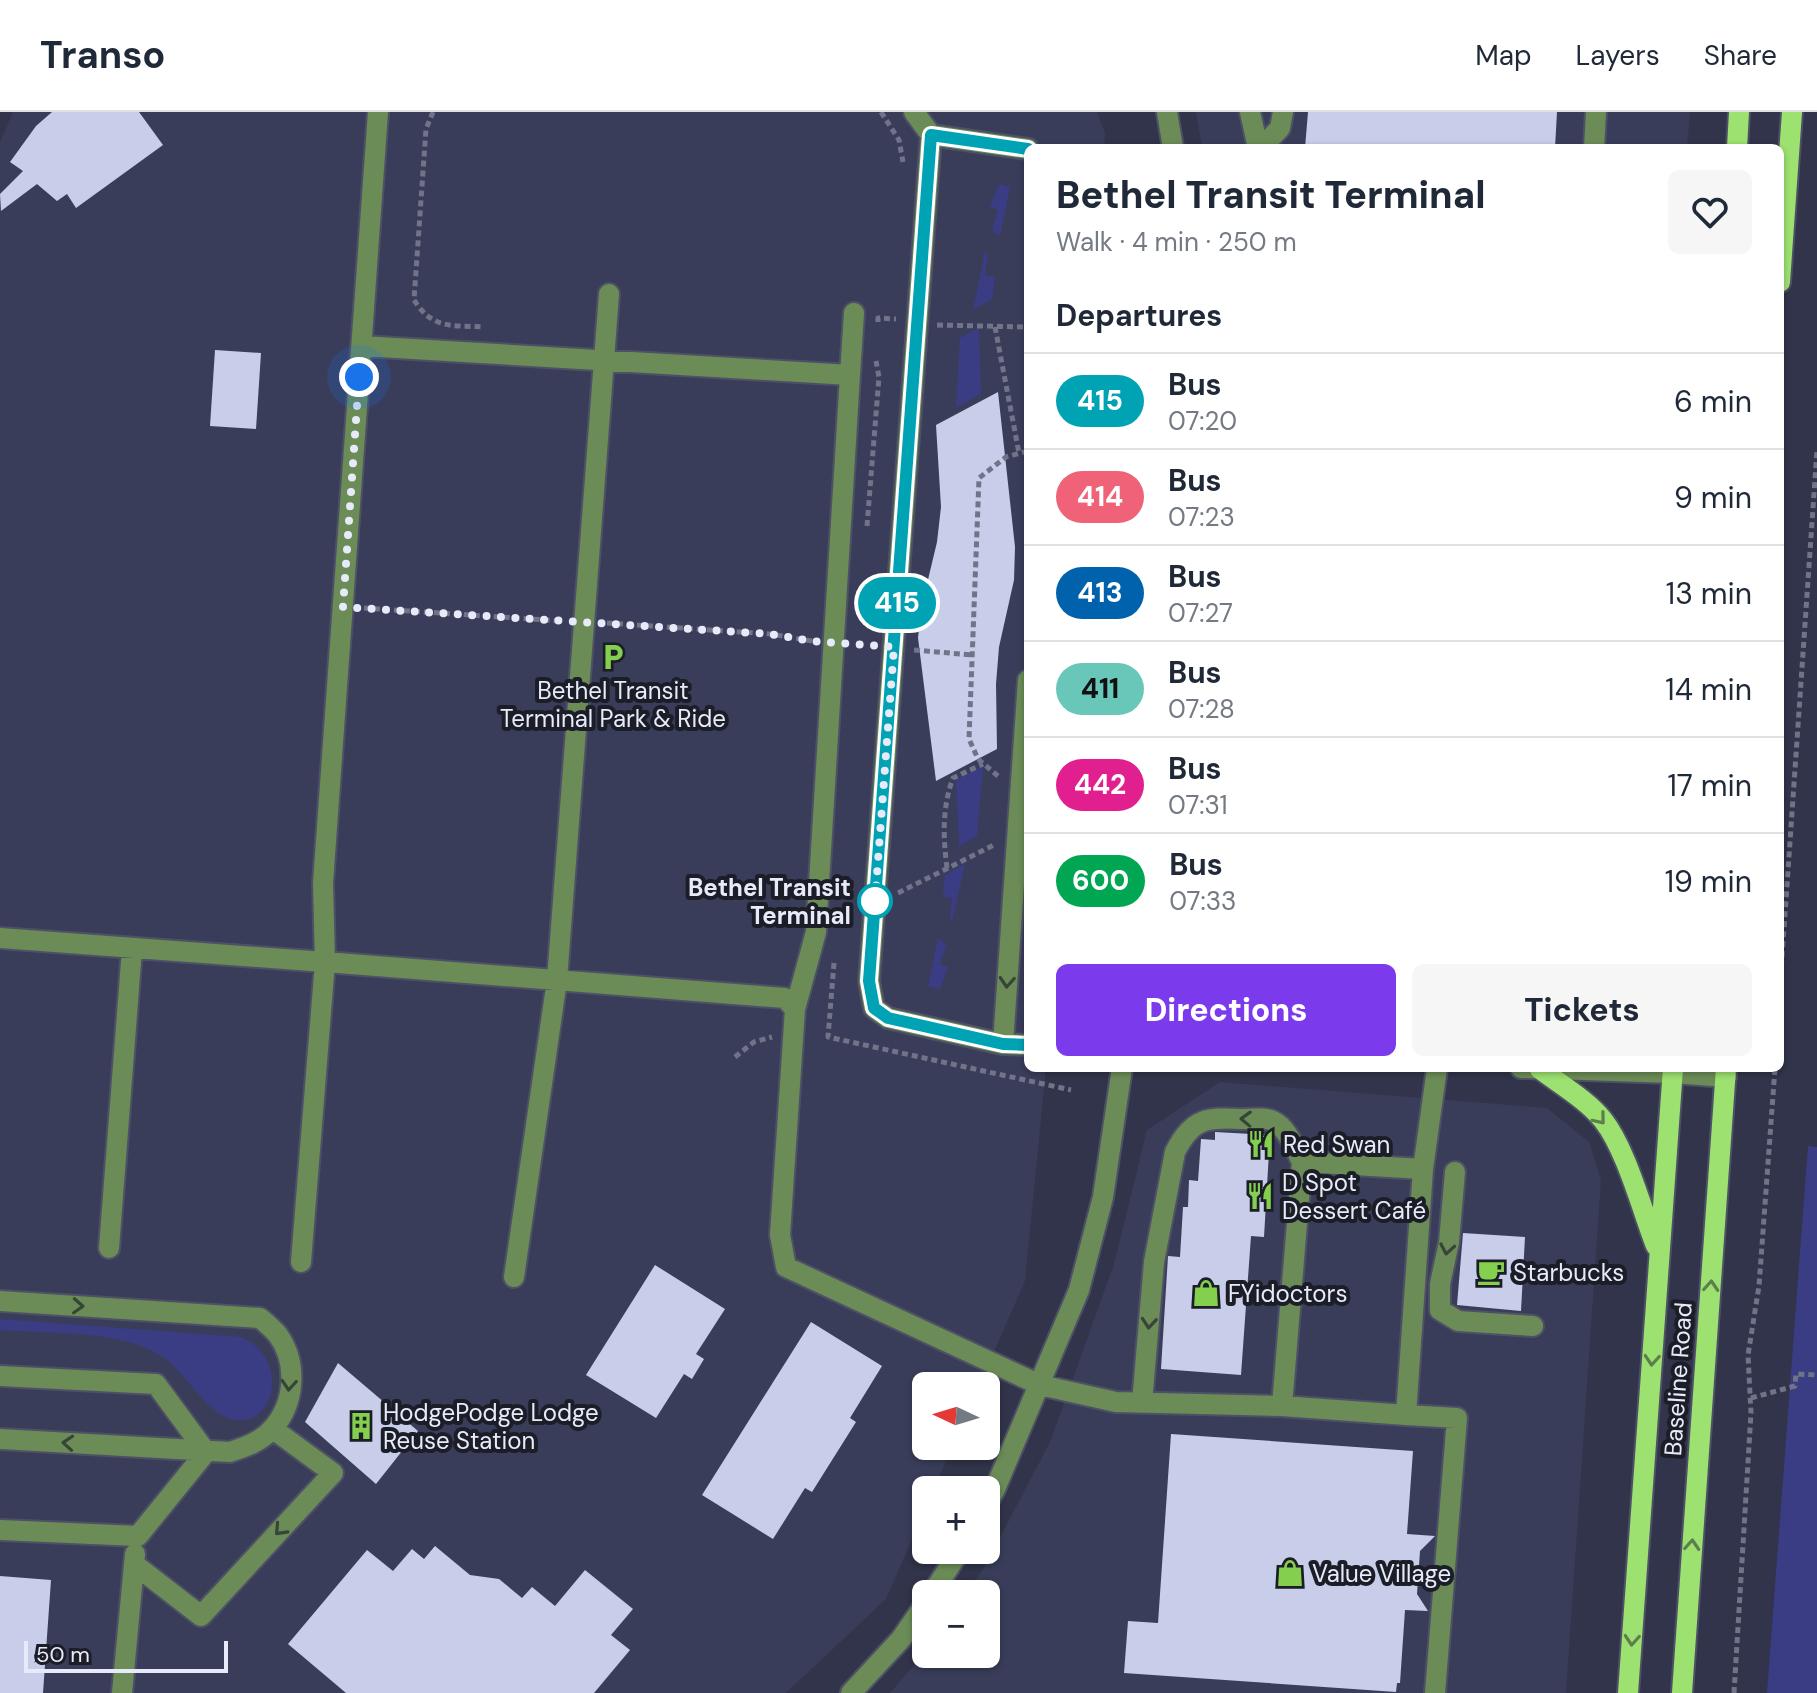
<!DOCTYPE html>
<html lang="en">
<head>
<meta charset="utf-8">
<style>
  :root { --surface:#fff; --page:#f6f6f7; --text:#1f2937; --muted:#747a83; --line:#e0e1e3; --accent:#7c3aed }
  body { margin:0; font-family:"DM Sans",sans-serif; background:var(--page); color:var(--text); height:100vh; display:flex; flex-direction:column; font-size:30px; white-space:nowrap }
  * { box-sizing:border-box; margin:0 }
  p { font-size:26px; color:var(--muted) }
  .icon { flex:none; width:44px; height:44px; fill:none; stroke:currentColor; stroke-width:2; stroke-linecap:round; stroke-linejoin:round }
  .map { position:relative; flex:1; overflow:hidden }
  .side { position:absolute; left:1024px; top:32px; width:760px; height:928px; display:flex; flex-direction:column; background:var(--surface); border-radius:12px; box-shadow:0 2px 6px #0004 }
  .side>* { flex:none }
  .badge { padding:0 16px; border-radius:26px; font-size:28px; line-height:52px }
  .needle { width:52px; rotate:274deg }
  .fabs { position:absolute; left:912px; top:1260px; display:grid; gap:16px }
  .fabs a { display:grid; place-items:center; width:88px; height:88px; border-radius:12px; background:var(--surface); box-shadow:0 2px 6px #0004; font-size:40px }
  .scale { position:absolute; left:24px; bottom:20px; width:204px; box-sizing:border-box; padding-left:8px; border:4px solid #e7eaf9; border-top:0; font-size:22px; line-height:28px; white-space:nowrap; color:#e7eaf9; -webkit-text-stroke:6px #1b1d27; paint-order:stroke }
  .you { position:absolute; width:40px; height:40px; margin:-20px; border:6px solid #fff; border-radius:50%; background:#1a73e8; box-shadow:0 0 0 12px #1a73e833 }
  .map>.badge { position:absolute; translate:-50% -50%; box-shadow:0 0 0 4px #fff }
  h2 { padding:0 32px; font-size:30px; line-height:72px }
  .round { display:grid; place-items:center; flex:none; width:84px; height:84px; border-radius:12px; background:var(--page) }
  .headline { display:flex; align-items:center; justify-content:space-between; height:136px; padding:0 32px }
  h1 { font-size:38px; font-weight:800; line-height:60px }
  .button { display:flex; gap:16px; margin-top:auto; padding:16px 32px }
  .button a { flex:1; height:92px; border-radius:12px; background:var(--accent); color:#fff; font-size:32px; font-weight:800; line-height:92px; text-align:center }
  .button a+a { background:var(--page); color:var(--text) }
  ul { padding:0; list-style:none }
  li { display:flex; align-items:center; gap:24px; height:96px; padding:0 32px; border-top:2px solid var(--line) }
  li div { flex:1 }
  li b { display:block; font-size:30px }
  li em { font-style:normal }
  li .badge { min-width:88px; font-weight:700; text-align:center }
  header { display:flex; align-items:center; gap:48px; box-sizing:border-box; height:112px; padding:0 40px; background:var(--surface); border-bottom:2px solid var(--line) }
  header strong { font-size:38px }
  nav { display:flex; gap:44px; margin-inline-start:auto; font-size:28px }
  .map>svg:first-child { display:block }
</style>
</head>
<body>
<header>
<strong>Transo</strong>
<nav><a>Map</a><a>Layers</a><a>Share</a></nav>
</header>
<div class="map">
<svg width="1817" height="1581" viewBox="0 0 1817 1581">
  <rect width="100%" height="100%" fill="#31344a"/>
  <path fill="#393d59" d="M13,0H1097L1105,21L1104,36H1028V956H1046L1025,1169L979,1274H926V1334H953L933,1378H926V1395L886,1487L786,1581H0V30Z
    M1196,0H1690L1687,36H1202Z
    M1220,970L1547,996L1589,1030L1601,1068L1566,1581H890L926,1539V1542H986V1482H965L985,1454L1050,1330L1114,1152L1147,1018Z"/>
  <path fill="#3a3d84" d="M999,72L1010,75L1000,124L992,118L998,98L990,95Z
    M985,140L988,142L985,163L995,165L992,187L973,198Z
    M979,215L981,282L956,296L960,226Z
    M983,654L977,724L959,734L956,668Z
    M965,752L952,810L950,808L952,786L943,785L945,763Z
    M938,826L946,833L940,852L948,855L940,877L928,874Z
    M1808,1034L1817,1035V1581H1767Z
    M0,1207L241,1225C290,1245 277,1318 231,1307C207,1301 185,1260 163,1245C121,1217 49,1222 0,1218Z"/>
  <path fill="#c8cde9" d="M52,0H139L163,33L76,96L67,82L57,89L37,72L1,99L0,82L23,59L10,50L36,14Z
    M1308,0H1557L1555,36H1305Z
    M215,238L261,241L256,317L210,314Z
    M998,280L1015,435L1014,468L999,535L996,572L997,637L936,669L918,526L921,497L937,430L941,395L936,313Z
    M1215,1020L1270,1023L1264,1125L1251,1124L1241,1263L1161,1257L1168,1144L1180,1145L1183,1095H1188L1189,1068L1198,1069L1201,1027L1215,1028Z
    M1463,1121L1525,1125L1521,1199L1457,1193Z
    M655,1153L725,1197L696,1242L704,1247L692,1267L684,1262L656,1306L586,1263Z
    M811,1210L882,1254L850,1306L856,1310L812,1380L805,1376L773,1427L702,1383Z
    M338,1251L418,1319L376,1372L305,1310Z
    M1171,1322L1413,1339L1407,1422L1435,1424L1420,1439L1417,1482L1428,1499L1405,1498L1400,1571H1397L1396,1580L1124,1561L1128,1509L1158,1511Z
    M435,1434L470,1463L499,1467L522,1486L532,1475L555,1494L585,1458L633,1497L611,1523L630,1538L594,1581H346L288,1532L367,1438L393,1459L412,1437L424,1447Z
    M0,1464L51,1468L43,1581H0Z"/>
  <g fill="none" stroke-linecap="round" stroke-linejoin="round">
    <g stroke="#4e5166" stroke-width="24">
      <path id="minor" d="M914,0L931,23L869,869L874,896L888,906L1003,932L1028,933
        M1167,0L1173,36
        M1250,0L1258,36
        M931,23L1028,37
        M1261,36L1280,16L1283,0
        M1594,36L1596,0
        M362,234L850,263L816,820L795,897
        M850,263L854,201
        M0,826L325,850L323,771L378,0
        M1003,932L1028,568
        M1521,956L1673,961L1726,965
        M1455,1060L1449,1130L1440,1172V1198L1458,1209L1533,1214
        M109,1136L132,837
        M301,1150L325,850L785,886L795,897L780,1123L786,1155L1040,1273L1116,1290L1282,1294L1302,1050L1423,1057L1437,956
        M514,1165L557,868L609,182
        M0,1189L260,1206C266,1211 273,1217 278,1223C298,1251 295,1291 273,1316C262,1329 246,1335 230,1340L0,1327
        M0,1264L156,1272L206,1340L138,1424L0,1418
        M1142,1291L1154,1150L1175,1040C1192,1006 1207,1005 1242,1007C1251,1007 1265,1005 1273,1009C1287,1015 1295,1037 1302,1050
        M1282,1294L1406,1303L1423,1057
        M1406,1303L1457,1306L1435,1581
        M986,1393L995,1377L1079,1178L1103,1085L1122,956
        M134,1452L201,1504L333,1361L273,1317
        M932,1482L960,1438
        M122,1581L135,1442
        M851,1581L901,1527L926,1491"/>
    </g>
    <g stroke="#4e5166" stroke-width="24">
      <path id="major" d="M1737,36L1739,0
        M1780,170L1792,0
        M1542,956L1540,957C1561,973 1587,988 1603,1008C1626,1037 1642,1098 1656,1134
        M1628,1581L1673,956
        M1682,1581L1726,956"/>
    </g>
    <path stroke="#717488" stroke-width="5" stroke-dasharray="6 4" stroke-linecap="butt" d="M433,0L426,17L414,188C433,218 452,213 484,215
      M881,0L899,28L903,50
      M878,210V206L896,207
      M937,213L1028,215
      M995,215L1019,341
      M867,414L879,265L876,249
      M364,496L561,509
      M607,511L770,522L812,529
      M914,538L972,543
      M998,664L978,647L969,627L979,366L1006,345L1028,339
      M947,756C943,725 942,696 953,666L983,652
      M898,781L994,733
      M834,851L828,925L1071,978
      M1780,875L1817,338
      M735,945L754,930L772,925
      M1751,1286L1795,1274L1796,1262L1817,1263
      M1734,1581L1751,1301L1748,1243L1759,1174L1775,956"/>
    <use href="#minor" stroke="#6b8c57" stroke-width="20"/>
    <use href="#major" stroke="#9de170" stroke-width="20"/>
  </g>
  <defs><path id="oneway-chevron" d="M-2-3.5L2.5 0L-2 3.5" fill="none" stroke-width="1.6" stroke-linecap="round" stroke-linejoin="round" transform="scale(2)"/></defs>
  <g stroke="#374438">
    <use href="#oneway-chevron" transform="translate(1007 870) rotate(94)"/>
    <use href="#oneway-chevron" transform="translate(1246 1007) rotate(-178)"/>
    <use href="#oneway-chevron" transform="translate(1447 1137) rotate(100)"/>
    <use href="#oneway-chevron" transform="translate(78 1194) rotate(3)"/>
    <use href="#oneway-chevron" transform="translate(1149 1211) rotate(95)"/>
    <use href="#oneway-chevron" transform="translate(289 1273) rotate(94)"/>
    <use href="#oneway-chevron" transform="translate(68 1331) rotate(-176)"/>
    <use href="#oneway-chevron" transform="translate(280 1418) rotate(133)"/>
  </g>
  <g stroke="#5c7f4c">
    <use href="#oneway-chevron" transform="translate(1600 1007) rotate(51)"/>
    <use href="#oneway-chevron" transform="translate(1711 1174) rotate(-86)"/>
    <use href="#oneway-chevron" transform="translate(1652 1248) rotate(94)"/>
    <use href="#oneway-chevron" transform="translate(1692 1433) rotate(-86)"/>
    <use href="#oneway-chevron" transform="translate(1632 1528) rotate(94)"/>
  </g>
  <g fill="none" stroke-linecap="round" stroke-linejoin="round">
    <g stroke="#fff" stroke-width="18">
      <path id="line" d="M1028,37L931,23L869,869L874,896L888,906L1003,932L1028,933"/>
    </g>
    <use href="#line" stroke="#00a3b4" stroke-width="12"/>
    <path stroke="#e7eaf9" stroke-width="8" stroke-dasharray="0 14.4" d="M359,265L343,495L770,522L811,529L894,535L875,789"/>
  </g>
  <defs>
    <g id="parking-bare" transform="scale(2.16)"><path d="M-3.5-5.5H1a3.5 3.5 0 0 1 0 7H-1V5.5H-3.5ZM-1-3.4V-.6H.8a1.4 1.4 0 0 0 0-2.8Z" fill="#84cf4d" stroke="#1b1d27" stroke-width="2.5" paint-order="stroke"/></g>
    <g id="restaurant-bare" transform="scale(2.16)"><path d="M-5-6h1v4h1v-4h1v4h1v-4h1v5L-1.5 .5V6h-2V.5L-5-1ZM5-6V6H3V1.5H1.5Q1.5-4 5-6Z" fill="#84cf4d" stroke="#1b1d27" stroke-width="2.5" paint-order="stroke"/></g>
    <g id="cafe-bare" transform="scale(2.16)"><path d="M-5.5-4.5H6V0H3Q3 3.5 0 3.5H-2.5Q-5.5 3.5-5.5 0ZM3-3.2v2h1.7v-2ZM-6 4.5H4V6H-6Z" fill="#84cf4d" stroke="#1b1d27" stroke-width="2.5" paint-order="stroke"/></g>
    <g id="shop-bare" transform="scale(2.16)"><path d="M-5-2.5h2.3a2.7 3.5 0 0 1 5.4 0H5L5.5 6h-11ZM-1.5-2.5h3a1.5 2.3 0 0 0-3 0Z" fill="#84cf4d" stroke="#1b1d27" stroke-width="2.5" paint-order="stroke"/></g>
    <g id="building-bare" transform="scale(2.16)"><path d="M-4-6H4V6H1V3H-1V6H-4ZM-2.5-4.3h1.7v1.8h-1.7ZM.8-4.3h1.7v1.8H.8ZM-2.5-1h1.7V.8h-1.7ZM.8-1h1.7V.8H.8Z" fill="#84cf4d" stroke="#1b1d27" stroke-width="2.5" paint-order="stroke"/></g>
  </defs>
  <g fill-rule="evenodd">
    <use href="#parking-bare" x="613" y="545"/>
    <use href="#restaurant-bare" x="1261" y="1032"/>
    <use href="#restaurant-bare" x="1260" y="1084"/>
    <use href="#cafe-bare" x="1491" y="1160"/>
    <use href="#shop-bare" x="1206" y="1181"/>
    <use href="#building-bare" x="361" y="1314"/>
    <use href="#shop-bare" x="1290" y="1461"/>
  </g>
  <circle fill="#fff" stroke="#00a3b4" stroke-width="4" cx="875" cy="789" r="16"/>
  <g text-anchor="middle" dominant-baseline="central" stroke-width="8" stroke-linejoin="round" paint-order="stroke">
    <g font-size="24" fill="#e7eaf9" stroke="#1b1d27" text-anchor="start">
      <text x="613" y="578" text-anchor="middle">Bethel Transit<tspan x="613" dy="28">Terminal Park &amp; Ride</tspan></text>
      <text x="1283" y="1032">Red Swan</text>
      <text x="1282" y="1070">D Spot<tspan x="1282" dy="28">Dessert Café</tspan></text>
      <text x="1513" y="1160">Starbucks</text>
      <text x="1228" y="1181">FYidoctors</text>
      <text x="383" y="1300">HodgePodge Lodge<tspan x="383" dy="28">Reuse Station</tspan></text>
      <text x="1312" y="1461">Value Village</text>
    </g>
    <g font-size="24" font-weight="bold" fill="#e7eaf9" stroke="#1b1d27" text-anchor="end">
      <text x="851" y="775">Bethel Transit<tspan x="851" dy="28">Terminal</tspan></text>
    </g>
    <g font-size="24" fill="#e7eaf9" stroke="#1b1d27">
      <text transform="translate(1678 1267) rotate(-86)">Baseline Road</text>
    </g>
  </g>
</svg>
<div class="fabs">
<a><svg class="needle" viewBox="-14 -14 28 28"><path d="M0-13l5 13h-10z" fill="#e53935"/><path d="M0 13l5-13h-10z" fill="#747a83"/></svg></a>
<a>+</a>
<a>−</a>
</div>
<div class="scale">50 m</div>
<div class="you" style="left:359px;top:265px"></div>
<b class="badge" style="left:897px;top:491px;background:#00a3b4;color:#fff">415</b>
<section class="side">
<div class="headline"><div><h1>Bethel Transit Terminal</h1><p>Walk · 4 min · 250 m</p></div><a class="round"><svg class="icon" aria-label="heart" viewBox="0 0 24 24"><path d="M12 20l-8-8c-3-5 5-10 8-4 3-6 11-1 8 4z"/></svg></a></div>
<h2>Departures</h2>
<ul>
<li><span class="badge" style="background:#00a3b4;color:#fff">415</span><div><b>Bus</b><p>07:20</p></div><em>6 min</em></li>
<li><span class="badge" style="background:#ef6278;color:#fff">414</span><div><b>Bus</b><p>07:23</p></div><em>9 min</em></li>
<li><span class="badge" style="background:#0062ad;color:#fff">413</span><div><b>Bus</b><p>07:27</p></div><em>13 min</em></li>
<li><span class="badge" style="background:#69c7b9;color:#111">411</span><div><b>Bus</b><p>07:28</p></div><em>14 min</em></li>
<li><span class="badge" style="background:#e11f8f;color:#fff">442</span><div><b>Bus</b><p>07:31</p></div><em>17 min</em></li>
<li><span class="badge" style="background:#00a651;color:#fff">600</span><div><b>Bus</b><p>07:33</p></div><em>19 min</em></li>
</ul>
<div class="button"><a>Directions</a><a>Tickets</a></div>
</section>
</div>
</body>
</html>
